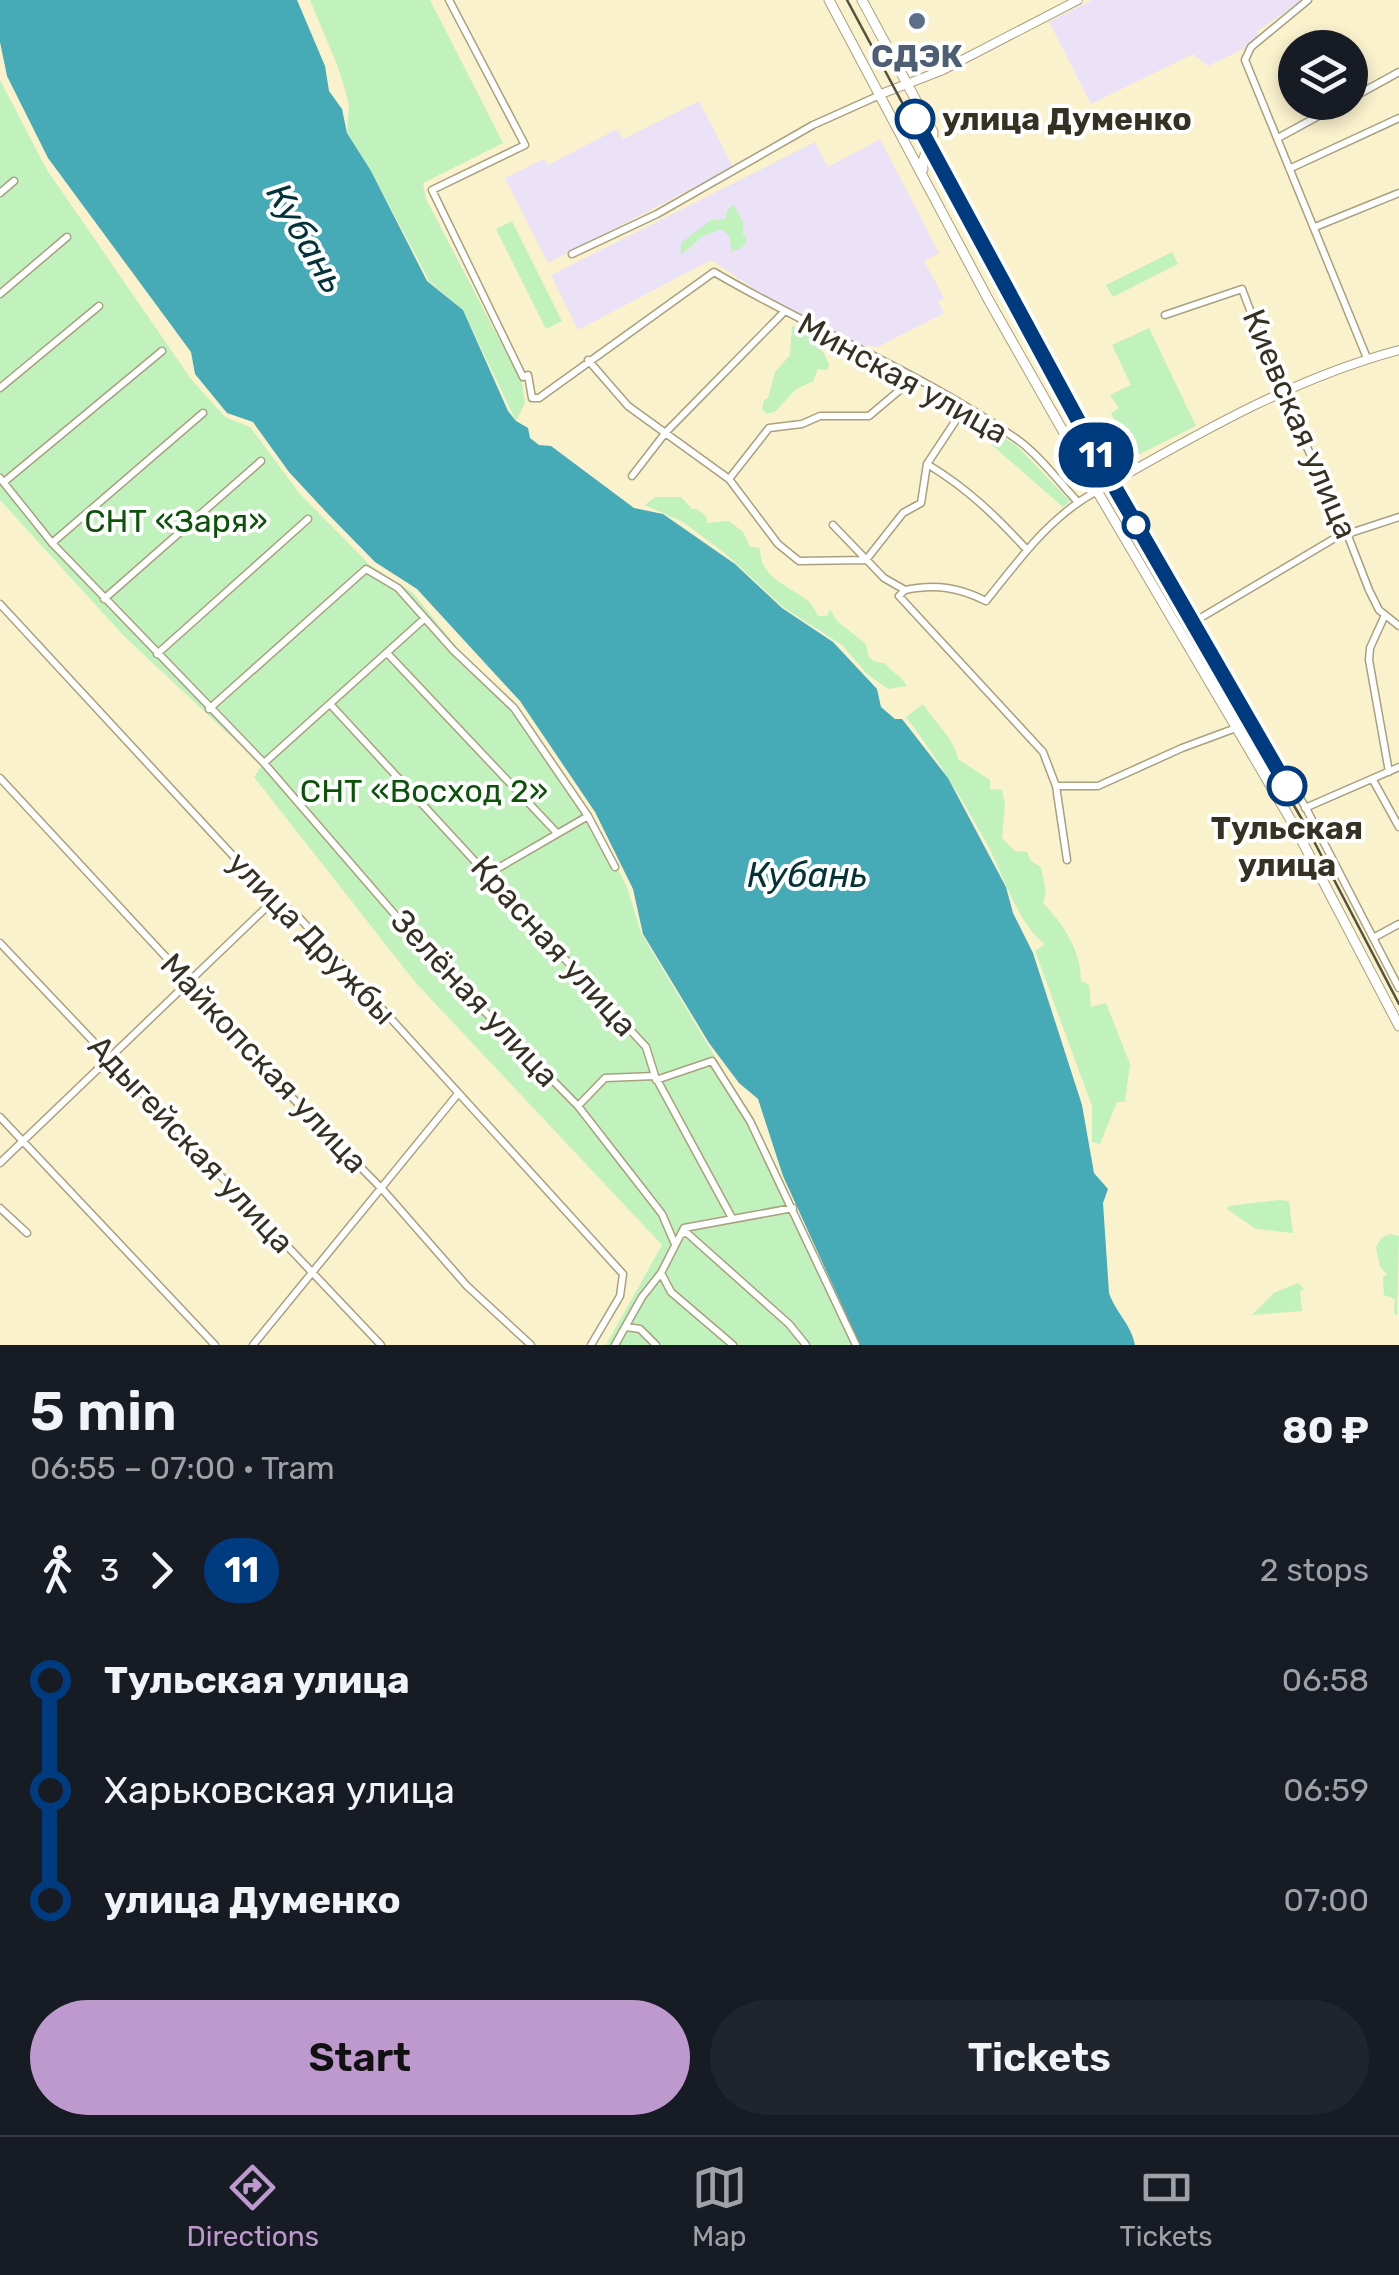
<!DOCTYPE html>
<html lang="en">
<head>
<meta charset="utf-8">
<style>
  :root { --surface:#171b24; --page:#20242c; --text:#f1f3f6; --muted:#9ea1a6; --line:#363941; --accent:#be99cd }
  body { margin:0; font-family:Rubik,sans-serif; background:var(--page); color:var(--text); height:100vh; display:flex; flex-direction:column; font-size:38px; white-space:nowrap }
  * { box-sizing:border-box; margin:0 }
  p { font-size:32px; color:var(--muted) }
  .icon { flex:none; width:55px; height:55px; fill:none; stroke:currentColor; stroke-width:2; stroke-linecap:round; stroke-linejoin:round }
  .map { position:relative; height:1345px; overflow:hidden }
  .sheet { display:flex; flex-direction:column; background:var(--surface); flex:1 }
  .sheet>* { flex:none }
  .badge { padding:0 20px; border-radius:32px; font-size:35px; line-height:65px }
  .tools { position:absolute; left:1278px; top:30px; display:grid; gap:20px }
  .tools a { display:grid; place-items:center; width:90px; height:90px; border-radius:50%; background:var(--surface); box-shadow:0 5px 15px #0003; font-size:50px }
  .map>.badge { position:absolute; translate:-50% -50%; box-shadow:0 0 0 5px #fff }
  .legs { display:flex; align-items:center; gap:15px; height:110px; padding:0 30px; font-size:32px }
  .legs p { margin-inline-start:auto }
  .head { display:flex; align-items:center; justify-content:space-between; height:170px; padding:0 30px }
  h1 { font-size:55px; font-weight:600; line-height:75px }
  .button { display:flex; gap:20px; margin-top:auto; padding:20px 30px }
  .button a { flex:1; height:115px; border-radius:60px; background:var(--accent); color:#111; font-size:40px; font-weight:600; line-height:115px; text-align:center }
  .button a+a { background:var(--page); color:var(--text) }
  ul { padding:0 30px; list-style:none }
  li { display:flex; align-items:center; gap:35px; height:110px; font-size:38px }
  li i { display:grid; place-items:center; width:15px; height:100%; margin:0 12px; background:currentColor }
  li i::after { content:''; width:25px; height:25px; margin:-12px; border:8px solid; border-radius:50%; background:var(--surface) }
  li p { margin-inline-start:auto }
  li:first-child i { background:linear-gradient(#0000 50%,currentColor 0) }
  li:last-child i { background:linear-gradient(currentColor 50%,#0000 0) }
  .tab-bar { display:flex; justify-content:space-around; align-items:center; height:140px; border-top:2px solid var(--line); background:var(--surface); font-size:28px; color:var(--muted) }
  .tab-bar a { display:grid; justify-items:center; gap:5px }
  .tab-bar .current { color:var(--accent) }
  .map>svg:first-child { display:block }
</style>
</head>
<body>
<div class="map">
<svg width="1399" height="1345" viewBox="0 0 1399 1345">
  <rect width="100%" height="100%" fill="#faf1cd"/>
  <path fill="#ece2f7" d="M1092,0H1303L1257,31L1258,36L1243,49L1208,66L1193,54L1091,104L1049,22Z
    M699,101L733,167L548,263L505,178L544,159L548,165L617,129L623,139Z
    M880,139L939,253L924,261L944,298L938,302L944,313L878,347L862,345L789,312L711,260L578,330L551,275L815,142L828,167Z"/>
  <path fill="#c1f1bc" d="M310,0H430L503,143L423,183L426,199L522,383L525,403L516,421L463,310L430,282L371,171L347,133L349,104L338,67Z
    M0,80L47,170L191,379L225,417L250,427L300,494L369,564L413,593L464,656L519,708L592,818L627,887L641,933L752,1119L858,1345H606L662,1245L415,982L254,777L261,767L258,762L124,636L0,500Z
    M734,205L743,222V235L747,239L743,247L732,252L729,236L722,229L703,236L681,255V243L711,220L725,219L728,209Z
    M512,221L562,321L546,329L496,229Z
    M1172,252L1178,264L1113,297L1106,285Z
    M792,326C809,329 824,350 829,365L827,370L818,369L813,381L795,390L776,411L767,414L762,409L764,400L768,398L775,372L790,355Z
    M1149,328L1196,426L1132,458L1111,413L1119,408L1110,395L1131,385L1112,345Z
    M965,413L1017,446L1070,501L1063,507L961,418Z
    M655,497H681L692,509H697L707,517V523L729,521L743,532L750,547L760,548C760,579 789,585 808,601C813,605 815,611 818,616H827L830,609L837,621L866,644C868,657 870,663 885,663C892,673 901,675 907,686L888,689L868,675L842,645L783,607L726,554L683,522L645,505Z
    M923,704C934,722 955,739 958,759L990,780V789L1002,790L1005,804L1002,838L1015,851L1027,852L1031,861L1041,867L1046,892L1043,903C1064,925 1081,951 1081,981L1089,985L1091,1007L1106,1003L1130,1064L1125,1102H1117L1100,1144L1092,1142V1106L1035,951L1045,944C1019,927 1003,873 987,844C962,799 937,757 906,717Z
    M1279,1200L1289,1201L1293,1233L1256,1229L1227,1209L1229,1206Z
    M1390,1234L1399,1236L1397,1316L1394,1313L1395,1299L1384,1295L1383,1277L1387,1274L1380,1267L1376,1247L1381,1238Z
    M1298,1283L1304,1289L1300,1291L1302,1311L1252,1315L1274,1293Z"/>
  <path fill="#47aab7" d="M0,0H297L325,66L329,91L342,109L347,133L371,171L427,281L463,310L508,411L516,421L528,428L530,438L539,445L551,446L634,508L663,514L735,564L782,608L833,642L877,689L881,707L895,719H902L948,778L1006,887L1013,913L1033,953L1082,1105L1094,1173L1108,1189L1103,1203L1109,1293C1116,1313 1131,1324 1135,1345H860L783,1176L758,1099L739,1083L709,1043L643,934L633,889L595,812L520,701L417,589L375,562L328,514L289,472L253,422L227,413L195,374L191,352L48,158L7,76L0,42Z"/>
  <g fill="none" stroke-linecap="round" stroke-linejoin="round">
    <g stroke="#a9a07e" stroke-width="9">
      <path id="minor" d="M449,0L525,145L432,190L523,377L528,375L532,398H539L714,272C814,331 923,373 1018,440C1040,456 1059,482 1077,501
        M1308,0L1251,47L1245,60L1367,358
        M1350,99L1399,72
        M1278,138L1344,102
        M1291,168L1399,118
        M0,193L14,181
        M1315,227L1399,193
        M572,254L657,214L813,125L880,95
        M0,294L67,237
        M1165,315L1242,289L1281,391L1348,536L1369,590L1379,610L1399,626
        M588,360L628,406L729,479L778,544L799,561L866,560L903,513L921,503L927,464L964,408
        M0,388L99,306
        M927,464C967,488 996,516 1027,550
        M632,476L666,432L784,312
        M0,478L52,543L264,763L435,961L578,1106L662,1214L674,1242
        M729,479L769,428L802,424L820,416H869L914,378
        M1115,481L1307,810L1399,988
        M4,482L162,351
        M833,525L884,578L905,590L899,596L1043,752L1056,786L1067,860
        M52,543L203,413
        M905,590C936,584 958,587 986,601C1019,560 1050,516 1097,491
        M104,599L261,461
        M0,604L274,900L294,912L623,1274L620,1296L591,1345
        M1385,615L1370,648L1369,660L1389,772
        M1197,620L1335,538L1399,517
        M387,653L557,833
        M157,654L308,519
        M330,704L646,1047L655,1076L732,1218
        M209,709L366,569L398,588L453,650L514,708L588,816L615,867
        M264,763L424,619
        M0,778L239,1036L268,1073L383,1190L467,1286L531,1345
        M1373,780L1399,827
        M1056,786H1098L1182,748L1236,728
        M1305,808L1399,767
        M488,874L588,816
        M1373,938L1399,924
        M0,943L381,1345
        M656,1080L712,1061L750,1121L856,1345
        M578,1106L605,1078L655,1076
        M0,1117L215,1345
        M0,1163L274,900
        M0,1208L27,1233
        M681,1234L687,1233L789,1324L806,1345
        M661,1273L671,1292L733,1345
        M626,1327L640,1329L656,1345
        M253,1345L457,1095
        M615,1345L642,1297L661,1273L684,1228L793,1208"/>
    </g>
    <g stroke="#a9a07e" stroke-width="10">
      <path id="tertiary" d="M881,94L943,70L1078,0
        M1097,491C1194,436 1290,379 1399,350"/>
    </g>
    <g stroke="#a9a07e" stroke-width="11">
      <path id="secondary" d="M829,0L988,299L1097,491L1292,822L1399,1026
        M862,0L933,132C934,146 921,153 923,169"/>
    </g>
    <use href="#minor" stroke="#fff" stroke-width="6"/>
    <use href="#tertiary" stroke="#fff" stroke-width="8"/>
    <use href="#secondary" stroke="#fff" stroke-width="9"/>
    <path stroke="#55513f" stroke-width="2.5" d="M847,0L1102,475L1307,828L1399,1004"/>
  </g>
  <g fill="none" stroke-linecap="round" stroke-linejoin="round">
    <g stroke="#fff" stroke-width="22">
      <path id="line-1" d="M915,119L1106,472L1287,786"/>
    </g>
    <use href="#line-1" stroke="#003b80" stroke-width="15"/>
  </g>
  <circle fill="#5c6f8a" stroke="#fff" stroke-width="4" cx="917" cy="21" r="10"/>
  <g fill="#fff" stroke="#003b80" stroke-width="5">
    <circle cx="915" cy="119" r="18"/>
    <circle cx="1136" cy="525" r="12"/>
    <circle cx="1287" cy="786" r="18"/>
  </g>
  <g text-anchor="middle" dominant-baseline="central" stroke-width="8" stroke-linejoin="round" paint-order="stroke">
    <g font-size="32" font-weight="bold" fill="#4e5e75" stroke="#fff">
      <text x="917" y="56">СДЭК</text>
    </g>
    <g font-size="32" font-weight="bold" fill="#353224" stroke="#fff" text-anchor="start">
      <text x="942" y="119">улица Думенко</text>
      <text x="1287" y="828" text-anchor="middle">Тульская<tspan x="1287" dy="37">улица</tspan></text>
    </g>
    <g font-size="32" fill="#353224" stroke="#fff">
      <text transform="translate(903 378) rotate(29)">Минская улица</text>
      <text transform="translate(1300 424) rotate(67)">Киевская улица</text>
      <text transform="translate(312 938) rotate(46)">улица Дружбы</text>
      <text transform="translate(554 946) rotate(48)">Красная улица</text>
      <text transform="translate(475 998) rotate(47)">Зелёная улица</text>
      <text transform="translate(264 1063) rotate(47)">Майкопская улица</text>
      <text transform="translate(191 1144) rotate(47)">Адыгейская улица</text>
    </g>
    <g font-size="32" fill="#0b5309" stroke="#fff">
      <text x="176" y="521">СНТ «Заря»</text>
      <text x="424" y="791">СНТ «Восход 2»</text>
    </g>
    <g font-size="35" font-style="italic" fill="#033339" stroke="#fff">
      <text transform="translate(306 238) rotate(60)">Кубань</text>
      <text x="807" y="875">Кубань</text>
    </g>
  </g>
</svg>
<div class="tools">
<a><svg class="icon" aria-label="layers" viewBox="0 0 24 24"><path d="M12 4l9 5-9 5-9-5zM3 14l9 5 9-5"/></svg></a>
</div>
<b class="badge" style="left:1096px;top:455px;background:#003b80;color:#fff">11</b>
</div>
<section class="sheet">
<div class="head"><div><h1>5 min</h1><p>06:55 – 07:00 · Tram</p></div><b>80 ₽</b></div>
<div class="legs"><svg class="icon" aria-label="walk" viewBox="0 0 24 24"><circle cx="13" cy="4" r="2"/><path d="M13 8l-2 6 4 7M11 14l-3 7M7 12l3-4h3l4 4"/></svg>3<svg class="icon" aria-label="forward" viewBox="0 0 24 24"><path d="M9 5l7 7-7 7"/></svg><b class="badge" style="background:#003b80;color:#fff">11</b><p>2 stops</p></div>
<ul>
<li><i style="color:#003b80"></i><b>Тульская улица</b><p>06:58</p></li>
<li><i style="color:#003b80"></i><span>Харьковская улица</span><p>06:59</p></li>
<li><i style="color:#003b80"></i><b>улица Думенко</b><p>07:00</p></li>
</ul>
<div class="button"><a>Start</a><a>Tickets</a></div>
</section>
<nav class="tab-bar">
<a class="current"><svg class="icon" aria-label="directions" viewBox="0 0 24 24"><path d="M12 3l9 9-9 9-9-9zM9 14v-3h6M13 9l2 2-2 2"/></svg>Directions</a>
<a><svg class="icon" aria-label="map" viewBox="0 0 24 24"><path d="M3 6l6-2 6 2 6-2v14l-6 2-6-2-6 2zM9 4v14M15 6v14"/></svg>Map</a>
<a><svg class="icon" aria-label="tickets" viewBox="0 0 24 24"><path d="M3 7h18v10H3zM15 7v10"/></svg>Tickets</a>
</nav>
</body>
</html>
